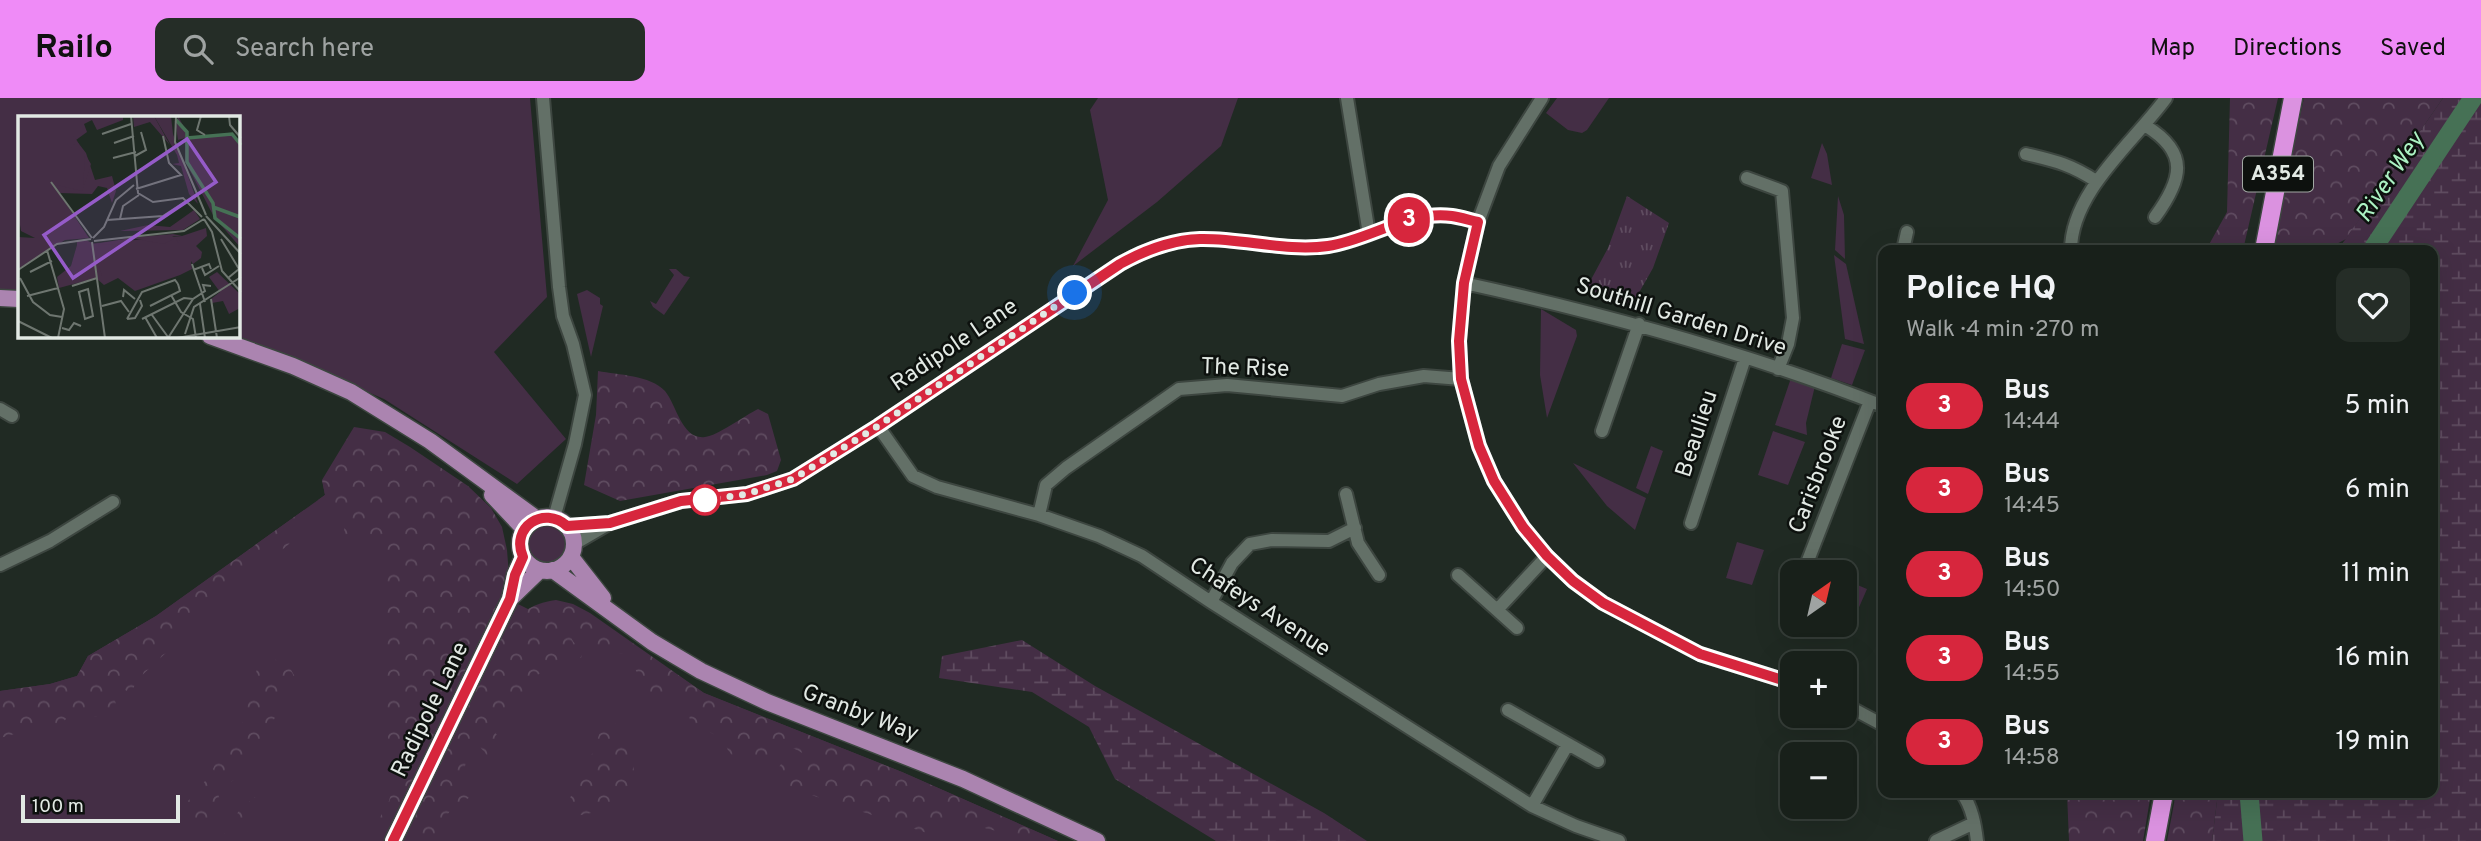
<!DOCTYPE html>
<html lang="en">
<head>
<meta charset="utf-8">
<style>
  :root { --surface:#18201a; --page:#252d27; --text:#f1f3f6; --muted:#9fa3a2; --line:#363e39; --accent:#ef8bf7 }
  body { margin:0; font-family:Overpass,sans-serif; background:var(--page); color:var(--text); height:100vh; display:flex; flex-direction:column; font-size:26px; white-space:nowrap }
  * { box-sizing:border-box; margin:0 }
  p { font-size:23px; color:var(--muted) }
  .icon { flex:none; width:38px; height:38px; fill:none; stroke:currentColor; stroke-width:2; stroke-linecap:round; stroke-linejoin:round }
  .map { position:relative; flex:1; overflow:hidden }
  .details { position:absolute; left:1878px; top:147px; width:560px; height:553px; display:flex; flex-direction:column; background:var(--surface); border-radius:14px; box-shadow:0 7px 28px #0002,0 0 0 2px var(--line) }
  .details>* { flex:none }
  .badge { padding:0 14px; border-radius:23px; font-size:24px; line-height:46px }
  .needle { width:46px; rotate:34deg }
  .tools { position:absolute; left:1780px; top:462px; display:grid; gap:14px }
  .tools a { display:grid; place-items:center; width:77px; height:77px; border-radius:14px; background:var(--surface); box-shadow:0 7px 28px #0002,0 0 0 2px var(--line); font-size:35px }
  .scale { position:absolute; left:21px; bottom:18px; width:159px; box-sizing:border-box; padding-left:7px; border:4px solid #e2e9e4; border-top:0; font-size:19px; line-height:24px; white-space:nowrap; color:#e2e9e4; -webkit-text-stroke:5px #0d110e; paint-order:stroke }
  .you { position:absolute; width:35px; height:35px; margin:-18px; border:5px solid #fff; border-radius:50%; background:#1a73e8; box-shadow:0 0 0 10px #1a73e833 }
  .map>.badge { position:absolute; translate:-50% -50%; box-shadow:0 0 0 4px #fff }
  .round { display:grid; place-items:center; flex:none; width:74px; height:74px; border-radius:14px; background:var(--page) }
  .overview { display:flex; align-items:center; justify-content:space-between; height:119px; padding:0 28px }
  h1 { font-size:33px; font-weight:700; line-height:52px }
  ul { padding:0; list-style:none }
  li { display:flex; align-items:center; gap:21px; height:84px; padding:0 28px }
  li div { flex:1 }
  li b { display:block; font-size:26px }
  li em { font-style:normal }
  li .badge { min-width:77px; font-weight:700; text-align:center }
  header { display:flex; align-items:center; gap:42px; box-sizing:border-box; height:98px; padding:0 35px; background:var(--accent); color:#111 }
  header strong { font-size:33px }
  nav { display:flex; gap:38px; margin-inline-start:auto; font-size:24px }
  .search { width:490px; height:63px; background:var(--page); display:flex; align-items:center; gap:18px; box-sizing:border-box; padding:0 24px; border-radius:14px; color:var(--muted); font-size:26px }
  .map>svg:first-child { display:block }
</style>
</head>
<body>
<header>
<strong>Railo</strong>
<div class="search"><svg class="icon" aria-label="search" viewBox="0 0 24 24"><circle cx="10" cy="10" r="6"/><path d="M15 15l6 6"/></svg>Search here</div>
<nav><a>Map</a><a>Directions</a><a>Saved</a></nav>
</header>
<div class="map">
<svg width="2481" height="743" viewBox="0 0 2481 743">
  <defs>
    <pattern id="forest-crowns" width="20" height="18" patternUnits="userSpaceOnUse" patternTransform="scale(1.75)"><rect width="20" height="18" fill="#442e45"/><path d="M2 6a3 3 0 1 1 6 0M12 15a3 3 0 1 1 6 0" fill="none" stroke="#5f4c60"/></pattern>
    <pattern id="wetland-marsh" width="20" height="14" patternUnits="userSpaceOnUse" patternTransform="scale(1.75)"><rect width="20" height="14" fill="#442e45"/><path d="M1 5h8M5 5V1M11 12h8M15 12V8" fill="none" stroke="#5f4c60"/></pattern>
    <pattern id="park-tufts" width="24" height="20" patternUnits="userSpaceOnUse" patternTransform="scale(1.75)"><rect width="24" height="20" fill="#442e45"/><path d="M3 7l-1-3M5 7V3M7 7l1-3M15 17l-1-3M17 17v-4M19 17l1-3" fill="none" stroke="#5f4c60"/></pattern>
  </defs>
  <rect width="100%" height="100%" fill="#202a23"/>
  <path fill="#442e45" d="M0,0H530L547,199L494,254L566,341L517,386L384,301L238,238V19H19V194L0,192Z
    M1098,0H1238L1221,48L1157,104L1073,168L1108,102L1090,12Z
    M1557,0H1609L1587,32L1582,35L1568,32L1546,15Z
    M1822,45L1827,56L1832,87L1811,80Z
    M1838,98L1844,117L1845,161L1835,152Z
    M1834,157L1846,166L1864,246L1845,241Z
    M669,171H676L684,178L690,179L664,217L653,209L650,203L656,206L674,177Z
    M587,192L600,200V206L603,208L591,259L577,196Z
    M1541,211L1576,232L1577,238L1547,320L1540,277Z
    M1842,246L1865,252L1852,287L1831,280Z
    M1791,280L1815,288L1806,325L1807,337L1775,327Z
    M1773,333L1805,344L1788,387L1758,377Z
    M1651,348L1663,353L1648,396L1636,390Z
    M1573,365L1646,400L1635,432L1607,408Z
    M322,382L496,495L528,511L571,506L704,595L902,674L1058,743H0V593L50,586L77,578L88,558L156,518L325,397Z
    M529 446a18 18 0 1 1 36 0a18 18 0 1 1-36 0Z
    M1737,444L1764,452L1752,487L1726,480Z
    M1848,483L1867,491L1853,523L1845,520V491Z"/>
  <path fill="url(#forest-crowns)" d="M2230,0H2278L2243,152H2206L2227,114Z
    M2304,0H2443L2346,141L2325,152H2271Z
    M598,273C618,277 650,277 665,293C677,308 682,342 705,339C717,338 744,318 758,311L768,316L781,362L777,373L767,377L620,403L584,387L596,317Z
    M354,329L385,334L410,349L468,388L491,410L502,429L507,452L509,478L498,508L384,743H367L389,703L393,688L399,687L390,679L388,671L393,668C390,651 380,607 391,595C383,583 381,544 390,532L387,519L382,514L384,481L381,474L385,463L359,441L352,444L345,442L344,429L334,420L333,413L318,402L325,397L322,382Z
    M304,412C301,428 291,454 273,454L263,466L240,479L232,491L191,526L170,551L137,582L133,591L127,593L121,590L113,596L116,606C99,624 93,618 72,615L63,624L32,636L18,635L0,640V593L50,586L77,578L88,558L156,518Z
    M556,502L573,506L590,515L704,595L902,674L1058,743H1024L1012,737L961,724L930,736L799,693H788L779,685L776,673L781,666L809,665L808,658L789,648C780,650 776,655 769,659C750,668 729,665 724,642L690,623L687,603L679,594L648,606L643,602L638,576L625,555L604,556C593,547 590,529 571,534C570,543 576,547 583,551L581,560H559C555,573 537,575 527,582L521,607C510,613 497,623 496,636L501,640L503,649L502,658L489,660L480,649L475,650C453,678 474,675 473,697L451,712L442,723L450,735L451,743H401L500,542C519,518 524,507 556,502Z
    M274,561L290,570L295,579C286,600 246,680 227,686L216,678L213,671L219,657L243,624L257,571L261,564Z
    M612,622C630,636 632,670 639,693C631,707 586,718 569,718L565,714V710L595,650L603,623Z
    M205,683L216,690L221,705L199,743H196C176,707 180,714 205,683Z
    M2067,695H2151L2143,743H2069Z
    M2176,695H2218L2212,743H2167Z
    M255,699C258,713 246,728 246,743H220L240,711Z"/>
  <path fill="url(#wetland-marsh)" d="M2443,0H2481V743H2212L2218,695H2432V152H2338Z
    M1022,542L1095,588L1324,715L1367,743H1216L1115,681L1089,629L1032,594L939,580L942,558Z"/>
  <path fill="url(#park-tufts)" d="M1627,98L1669,125L1653,170L1632,207L1586,191L1608,150Z"/>
  <g fill="none" stroke-linecap="round" stroke-linejoin="round">
    <path stroke="#467155" stroke-width="19" d="M2372,152L2473,0
      M2249,695L2253,743"/>
    <g stroke="#3d4640" stroke-width="16">
      <path id="minor" d="M543,0L559,189L563,218L573,246L585,297L575,346L554,420
        M1347,0L1369,136
        M1542,0L1499,68L1478,124L1464,185L1459,243L1461,281L1479,348L1494,383L1523,429L1547,458L1573,483L1603,505L1700,556L1792,585
        M2146,28C2190,55 2182,82 2155,119
        M2026,56C2055,63 2070,66 2096,83
        M1747,80L1782,93L1793,220L1788,246L1778,271
        M1903,152L1907,134
        M2071,152C2071,94 2134,44 2166,0
        M1464,185C1606,216 1748,255 1883,308
        M0,311L12,318
        M878,328L913,378L937,389L1039,417L1099,438L1142,458L1211,504L1532,708L1576,728L1619,743
        M1602,333L1639,226
        M1346,396L1358,445L1379,477
        M1039,417L1046,387L1066,370L1179,291L1227,287L1342,298L1379,286L1424,278L1461,281
        M1691,425L1745,260
        M567,428L610,425L681,403L747,396L793,381L878,328L1120,166C1145,152 1171,142 1200,141C1243,140 1286,154 1328,148C1370,142 1408,113 1452,118C1460,119 1469,122 1478,124
        M574,446L610,425
        M1807,465L1870,303
        M0,467L50,443L113,404
        M1458,477L1517,530
        M1211,504L1232,465L1250,446L1272,442L1329,443L1355,430
        M1497,512L1547,458
        M1844,606L1883,627
        M1508,612L1598,663
        M1962,695C1972,709 1975,726 1977,743
        M1532,708L1568,646
        M1936,743L1974,725"/>
    </g>
    <g stroke="#3d4640" stroke-width="19">
      <path id="major" d="M0,200L19,201
        M210,238L293,268L351,294L430,343L537,421
        M492,397L524,431
        M520 446a27 27 0 1 1 54 0a27 27 0 1 1-54 0Z
        M571,459L603,500
        M553,472L652,544L701,573L767,604L963,681L1097,743
        M510,501L540,472
        M393,743L510,501L515,477L523,459"/>
    </g>
    <g stroke="#3d4640" stroke-width="21">
      <path id="highway" d="M2264,152L2293,0
        M2155,743L2164,695"/>
    </g>
    <use href="#minor" stroke="#637067" stroke-width="12"/>
    <use href="#major" stroke="#ab84b0" stroke-width="16"/>
    <use href="#highway" stroke="#db92e0" stroke-width="18"/>
  </g>
  <g fill="none" stroke-linecap="round" stroke-linejoin="round">
    <g stroke="#fff" stroke-width="16">
      <path id="line" d="M393,743L510,501L515,477L523,459C510,429 544,407 567,428L610,425L681,403L747,396L793,381L878,328L1120,166C1145,152 1171,142 1200,141C1243,140 1286,154 1328,148C1370,142 1408,112 1452,118C1460,119 1469,122 1478,124L1464,185L1459,243L1461,281L1479,348L1494,383L1523,429L1547,458L1573,483L1603,505L1700,556L1792,585"/>
    </g>
    <use href="#line" stroke="#d7263d" stroke-width="10"/>
    <path stroke="#e2e9e4" stroke-width="7" stroke-dasharray="0 12.6" d="M705,402L747,396L793,381L878,328L1075,195"/>
  </g>
  <circle fill="#fff" stroke="#d7263d" stroke-width="3.5" cx="705" cy="402" r="14"/>
  <g text-anchor="middle" dominant-baseline="central" stroke-width="5" stroke-linejoin="round" paint-order="stroke">
    <rect fill="#0d110e" stroke="#a2a8a4" stroke-width="2" x="2243" y="58.5" width="70" height="35" rx="5"/>
    <g font-size="21" font-weight="bold" fill="#e2e9e4">
      <text x="2278" y="76">A354</text>
    </g>
    <g font-size="23" fill="#e2e9e4" stroke="#0d110e">
      <text transform="translate(1681 220) rotate(17)">Southill Garden Drive</text>
      <text transform="translate(955 248) rotate(-34)">Radipole Lane</text>
      <text transform="translate(1245 271) rotate(2)">The Rise</text>
      <text transform="translate(1698 336) rotate(-72)">Beaulieu</text>
      <text transform="translate(1819 377) rotate(-69)">Carisbrooke</text>
      <text transform="translate(1259 510) rotate(33)">Chafeys Avenue</text>
      <text transform="translate(431 612) rotate(-64)">Radipole Lane</text>
      <text transform="translate(860 616) rotate(21)">Granby Way</text>
    </g>
    <g font-size="24" font-style="italic" fill="#acf2c3" stroke="#0d110e">
      <text transform="translate(2391 80) rotate(-56)">River Wey</text>
    </g>
  </g>
  <g transform="translate(18 18)">
    <rect width="222" height="222" fill="#202a23"/>
    <path d="M0,0H105V4L79,14L74,4L66,8L69,16L58,24L68,37L77,64L94,60L98,75L94,87L89,72L80,70L74,78L41,77L71,122L47,124L0,153V121L17,122L3,115L0,97ZM115,0H136L152,29L132,6L116,11ZM188,112L189,120L178,130L184,136L183,142L175,148L173,145L174,153L162,159L117,175L100,162L86,169L78,162L41,172L39,161L53,150L59,129L164,120Z" fill="#442e45"/>
    <path d="M136,0H153L155,18L180,88L171,78L163,50L154,48L161,47L159,39ZM56,20L73,48L64,75L39,69H65L67,41L56,28L53,32L49,28ZM155,118L164,120H154L162,124L160,127L158,122L145,128L114,122L98,129L81,128L78,139L84,160L80,162L74,143L59,129V125L68,124L76,128L119,121Z" fill="#442e45"/>
    <path d="M160,0L172,22L213,18L222,27V131L196,101L167,45V22L160,24L158,11ZM176,94L182,103L165,114L102,115L130,109L152,111Z" fill="#442e45"/>
    <path d="M199,156L222,178V192L211,198L205,185L194,187L193,183L202,176L191,161Z" fill="#442e45"/>
    <path fill="none" stroke="#467155" stroke-width="3.5" d="M158,4L169,16V46L195,87L197,102L223,123M169,22L214,18L223,29M195,91L222,101"/>
    <path fill="none" stroke="#6e7670" stroke-width="2" d="M113,0L120,77L135,86L165,82L184,101M158,0L157,26L188,99M183,0L179,14L187,19M185,0H209M211,0L212,9L223,22M84,18L113,8M96,27L116,20M117,40L128,34L123,16M95,42L118,36M33,66L74,122M118,73L163,59L151,47L145,20M188,100L223,138M102,103L105,90L121,79M186,103L194,116L204,155L223,176M89,104L145,100L168,85M75,122L86,111L98,84L116,69M203,123L221,153L210,162M76,125L166,115L186,103M74,126L87,222M29,134L46,193L40,222M174,148L187,186M184,152L187,159L201,150M0,154L39,128L73,123M175,154L191,148L193,153M12,156L34,145M2,162L15,186L32,199L44,201M54,170L79,162M70,173L75,200L67,203L61,176ZM153,179L163,196L175,203L178,222M9,180L40,172M105,181L106,174L117,183M193,183L199,222M182,188L187,222M84,190L103,185L111,196M132,190L162,175L160,168M134,199L150,221M127,201L139,222M109,203L124,176L157,164L160,168M109,203L117,202L124,190L122,184M124,203L166,182L175,183M0,205L34,222M44,212L51,214L56,207L63,210M167,218L176,191L223,161M150,222L175,183L187,175L185,169L193,170M159,222L223,211"/>
    <path fill="#955bc8" fill-opacity="0.15" stroke="#955bc8" stroke-width="3.5" d="M169,23L198,66L55,162L26,119Z"/>
    <rect width="222" height="222" fill="none" stroke="#e2e9e4" stroke-width="3.5"/>
  </g>
</svg>
<div class="tools">
<a><svg class="needle" viewBox="-14 -14 28 28"><path d="M0-13l5 13h-10z" fill="#e53935"/><path d="M0 13l5-13h-10z" fill="#9fa3a2"/></svg></a>
<a>+</a>
<a>−</a>
</div>
<div class="scale">100 m</div>
<div class="you" style="left:1075px;top:195px"></div>
<b class="badge" style="left:1409px;top:122px;background:#d7263d;color:#fff">3</b>
<section class="details">
<div class="overview"><div><h1>Police HQ</h1><p>Walk · 4 min · 270 m</p></div><a class="round"><svg class="icon" aria-label="heart" viewBox="0 0 24 24"><path d="M12 20l-8-8c-3-5 5-10 8-4 3-6 11-1 8 4z"/></svg></a></div>
<ul>
<li><span class="badge" style="background:#d7263d;color:#fff">3</span><div><b>Bus</b><p>14:44</p></div><em>5 min</em></li>
<li><span class="badge" style="background:#d7263d;color:#fff">3</span><div><b>Bus</b><p>14:45</p></div><em>6 min</em></li>
<li><span class="badge" style="background:#d7263d;color:#fff">3</span><div><b>Bus</b><p>14:50</p></div><em>11 min</em></li>
<li><span class="badge" style="background:#d7263d;color:#fff">3</span><div><b>Bus</b><p>14:55</p></div><em>16 min</em></li>
<li><span class="badge" style="background:#d7263d;color:#fff">3</span><div><b>Bus</b><p>14:58</p></div><em>19 min</em></li>
</ul>
</section>
</div>
</body>
</html>
